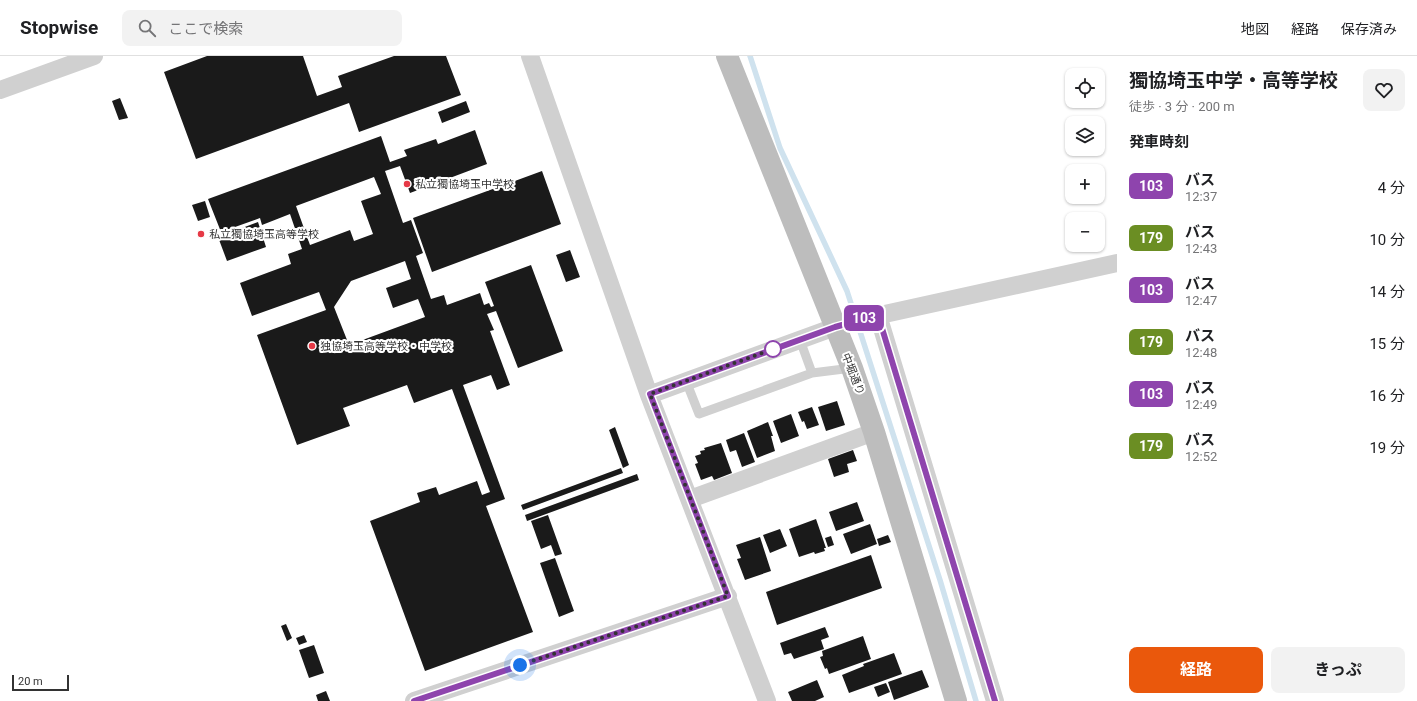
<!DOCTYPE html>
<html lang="ja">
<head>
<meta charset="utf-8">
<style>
  :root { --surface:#fff; --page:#f2f2f2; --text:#202124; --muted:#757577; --line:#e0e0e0; --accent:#ea580c }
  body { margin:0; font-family:Roboto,"Noto Sans JP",sans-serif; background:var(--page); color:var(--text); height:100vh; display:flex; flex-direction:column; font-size:15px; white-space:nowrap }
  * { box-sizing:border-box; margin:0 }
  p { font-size:13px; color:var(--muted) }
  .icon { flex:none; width:22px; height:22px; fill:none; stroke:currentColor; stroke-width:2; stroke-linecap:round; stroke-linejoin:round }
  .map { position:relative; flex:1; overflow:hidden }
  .details { display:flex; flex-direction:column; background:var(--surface); width:300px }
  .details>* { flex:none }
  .badge { padding:0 8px; border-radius:6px; font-size:14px; line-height:26px }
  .controls { position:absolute; left:1065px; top:12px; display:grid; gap:8px }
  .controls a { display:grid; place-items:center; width:40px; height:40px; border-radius:8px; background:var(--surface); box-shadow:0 1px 3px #0004; font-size:20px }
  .scale { position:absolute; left:12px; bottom:10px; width:57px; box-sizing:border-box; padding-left:4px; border:2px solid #333; border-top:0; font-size:11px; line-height:14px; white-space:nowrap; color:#333; -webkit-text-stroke:3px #fff; paint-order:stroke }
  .you { position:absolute; width:20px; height:20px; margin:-10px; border:3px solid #fff; border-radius:50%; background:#1a73e8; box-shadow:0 0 0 6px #1a73e833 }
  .map>.badge { position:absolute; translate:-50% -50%; box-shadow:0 0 0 2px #fff }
  h2 { padding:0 12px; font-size:15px; line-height:36px }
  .round { display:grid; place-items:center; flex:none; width:42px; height:42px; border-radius:8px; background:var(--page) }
  .summary { display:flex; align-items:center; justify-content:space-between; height:68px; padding:0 12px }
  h1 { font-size:19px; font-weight:700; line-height:30px }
  .primary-button { display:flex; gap:8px; margin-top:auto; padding:8px 12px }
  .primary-button a { flex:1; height:46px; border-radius:8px; background:var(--accent); color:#fff; font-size:16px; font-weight:700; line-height:46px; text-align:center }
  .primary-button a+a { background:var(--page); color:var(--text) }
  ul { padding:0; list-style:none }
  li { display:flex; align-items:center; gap:12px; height:52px; padding:0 12px }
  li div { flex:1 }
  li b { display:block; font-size:15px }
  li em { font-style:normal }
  li .badge { min-width:44px; font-weight:700; text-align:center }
  header { display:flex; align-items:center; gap:24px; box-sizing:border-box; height:56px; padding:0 20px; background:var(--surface); border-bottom:1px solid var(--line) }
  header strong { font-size:19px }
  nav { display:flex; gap:22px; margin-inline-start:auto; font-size:14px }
  .search { width:280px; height:36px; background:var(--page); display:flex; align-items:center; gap:10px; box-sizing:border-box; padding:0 14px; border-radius:8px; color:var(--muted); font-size:15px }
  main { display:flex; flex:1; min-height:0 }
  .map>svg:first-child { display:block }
</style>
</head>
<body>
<header>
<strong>Stopwise</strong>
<div class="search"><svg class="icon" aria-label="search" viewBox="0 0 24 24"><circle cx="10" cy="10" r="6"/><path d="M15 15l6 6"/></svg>ここで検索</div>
<nav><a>地図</a><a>経路</a><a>保存済み</a></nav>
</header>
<main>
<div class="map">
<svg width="1117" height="645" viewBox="0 0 1117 645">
  <rect width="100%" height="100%" fill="#fff"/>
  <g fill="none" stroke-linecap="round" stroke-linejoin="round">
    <path stroke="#cfe2ee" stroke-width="5.5" d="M750,0L780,92L847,235L940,524L976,645"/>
  </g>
  <path fill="#1a1a1a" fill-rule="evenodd" d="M207,0H303L317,40L342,31L338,20L394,0H446L461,39L359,76L349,47L196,103L164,16Z
    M120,42L128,62L119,64L112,45Z
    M466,45L470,56L442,67L438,56Z
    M475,74L487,108L410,137L400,110L385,115L403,167L411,164L423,197L416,200L431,243L444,239L447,249L480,237L484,249L489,247L491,251L494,250L485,226L531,209L563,295L518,312L496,255L487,258L494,274L490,275L510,329L497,334L491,319L463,329L505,443L486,450L533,576L425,615L370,465L420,446L417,437L436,431L439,439L477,425L482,439L490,436L452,333L414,347L407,329L343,352L350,370L297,389L257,279L326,254L319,236L252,260L240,227L291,208L288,198L302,193L290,158L262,169L260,162L221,176L208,143L381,80L390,106L407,100L404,94L436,83L438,88ZM374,121L381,138L361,145L373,178L354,185L350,174L310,189L296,150ZM405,205L411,223L386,232L393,252L418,243L425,261L349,289L334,251L351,225Z
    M542,115L561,168L432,216L413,162Z
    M205,145L210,161L198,165L192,149Z
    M258,166L266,191L227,205L218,181Z
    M570,194L580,221L566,226L556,199Z
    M837,345L845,369L826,375L818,351Z
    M812,351L819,369L807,373L804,365L802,366L798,356Z
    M791,358L799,380L781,387L773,365Z
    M768,366L773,380H771L775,395L757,402L747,375Z
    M615,371L629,409L623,412L609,374Z
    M744,377L755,406L742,411L736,394L730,396L726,384Z
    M721,387L732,417L714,424L712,420L701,424L695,408L698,407L695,400L701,398L700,395L705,394L704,392Z
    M853,394L857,405L847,408L849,416L834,421L828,403Z
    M621,412L623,417L523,454L521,449Z
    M637,418L639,424L527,465L525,459Z
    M857,446L864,465L836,475L829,456Z
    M548,459L562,498L555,500L551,489L541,493L531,465Z
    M816,463L826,492H824L825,495L815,498L814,496L799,501L789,473Z
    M870,468L877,488L851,498L843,478Z
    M780,473L787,490L770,497L763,479Z
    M888,479L891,486L879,490L877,483Z
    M831,480L834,489L828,491L825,482Z
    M760,481L771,515L745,524L737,503L741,502L736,489Z
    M871,499L882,532L777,569L766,536Z
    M555,502L574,555L559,561L540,507Z
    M286,568L292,582L287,585L281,570Z
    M825,571L829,581L821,584L824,593L794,603L791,597L784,599L780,587Z
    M304,579L307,586L299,589L296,582Z
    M863,580L871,603L829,618L827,612L825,613L820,601L823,600L822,595Z
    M314,589L324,617L309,622L299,594Z
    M894,597L902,618L849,637L842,619L864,610L863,608Z
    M922,614L929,631L894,644L888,626Z
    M817,624L824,641L815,645H792L788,636Z
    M886,627L890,636L878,641L874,631Z
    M326,635L330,645H318L316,639Z"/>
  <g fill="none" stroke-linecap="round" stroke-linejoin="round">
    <path stroke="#d0d0d0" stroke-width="9" d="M800,284L812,317
      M686,325L699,358L812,317L852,312"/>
    <path stroke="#d0d0d0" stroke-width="18" d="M530,0L649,339L767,645
      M0,34L94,0
      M878,259L995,645
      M649,339L835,271L871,261L1117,207
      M690,443L874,376
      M414,645L728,540"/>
    <path stroke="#bdbdbd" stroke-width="22" d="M727,0L852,312L874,376L956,645"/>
  </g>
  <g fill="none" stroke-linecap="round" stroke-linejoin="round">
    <g stroke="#fff" stroke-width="9">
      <path id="line" d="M414,645L728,540L650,338L835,271L878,259L995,645"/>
    </g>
    <use href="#line" stroke="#8e44ad" stroke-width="6"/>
    <path stroke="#333" stroke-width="4" stroke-dasharray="0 7.2" d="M520,609L728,540L650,338L773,293"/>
  </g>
  <g fill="#e63946" stroke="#fff" stroke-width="1.5">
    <circle cx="407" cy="128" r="4"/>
    <circle cx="201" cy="178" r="4"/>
    <circle cx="312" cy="290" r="4"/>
  </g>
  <circle fill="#fff" stroke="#8e44ad" stroke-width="2" cx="773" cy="293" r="8"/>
  <g text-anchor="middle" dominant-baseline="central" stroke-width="4" stroke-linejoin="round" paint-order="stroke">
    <g font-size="11" fill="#333" stroke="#fff" text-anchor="start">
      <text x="415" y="128">私立獨協埼玉中学校</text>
      <text x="209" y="178">私立獨協埼玉高等学校</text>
      <text x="320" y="290">独協埼玉高等学校・中学校</text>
    </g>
    <g font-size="11" fill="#333" stroke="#fff">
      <text transform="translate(853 318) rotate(69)">中堀通り</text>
    </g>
  </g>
</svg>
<div class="controls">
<a><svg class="icon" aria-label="locate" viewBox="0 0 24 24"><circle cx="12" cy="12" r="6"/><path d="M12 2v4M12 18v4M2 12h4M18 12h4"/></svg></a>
<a><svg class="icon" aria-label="layers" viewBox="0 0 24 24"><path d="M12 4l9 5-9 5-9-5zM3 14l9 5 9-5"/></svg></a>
<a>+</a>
<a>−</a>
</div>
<div class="scale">20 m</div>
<div class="you" style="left:520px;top:609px"></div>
<b class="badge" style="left:864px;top:262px;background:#8e44ad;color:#fff">103</b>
</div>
<section class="details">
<div class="summary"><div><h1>獨協埼玉中学・高等学校</h1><p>徒歩 · 3 分 · 200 m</p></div><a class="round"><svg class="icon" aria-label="heart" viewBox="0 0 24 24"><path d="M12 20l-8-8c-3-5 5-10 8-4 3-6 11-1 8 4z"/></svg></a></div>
<h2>発車時刻</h2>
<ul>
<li><span class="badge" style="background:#8e44ad;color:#fff">103</span><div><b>バス</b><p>12:37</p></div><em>4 分</em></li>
<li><span class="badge" style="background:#6b8e23;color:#fff">179</span><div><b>バス</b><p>12:43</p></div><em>10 分</em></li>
<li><span class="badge" style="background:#8e44ad;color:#fff">103</span><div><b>バス</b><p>12:47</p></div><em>14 分</em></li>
<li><span class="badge" style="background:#6b8e23;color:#fff">179</span><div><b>バス</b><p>12:48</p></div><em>15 分</em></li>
<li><span class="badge" style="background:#8e44ad;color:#fff">103</span><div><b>バス</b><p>12:49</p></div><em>16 分</em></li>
<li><span class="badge" style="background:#6b8e23;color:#fff">179</span><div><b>バス</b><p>12:52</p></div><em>19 分</em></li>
</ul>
<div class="primary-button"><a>経路</a><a>きっぷ</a></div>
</section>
</main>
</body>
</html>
